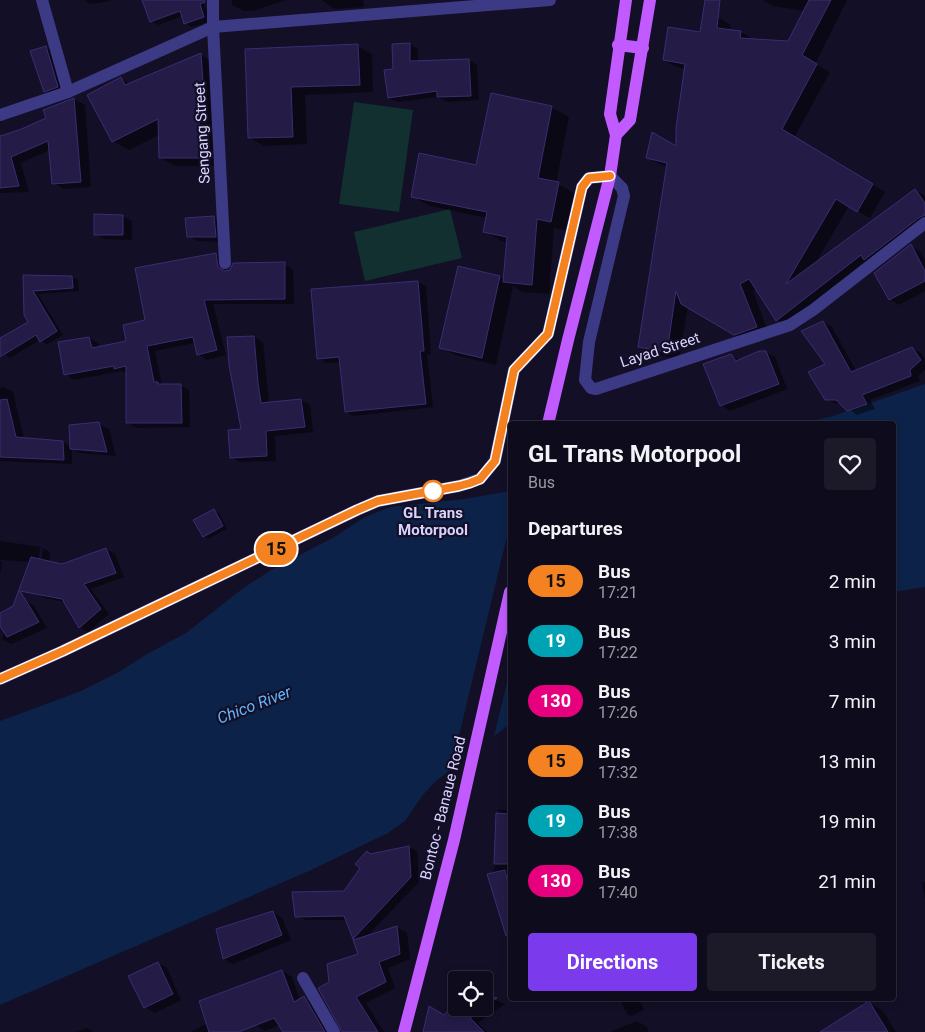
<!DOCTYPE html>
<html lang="en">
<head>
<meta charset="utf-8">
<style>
  :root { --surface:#0e0b1c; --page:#1c1929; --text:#f1f3f6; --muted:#9b9ba3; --line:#2e2b3b; --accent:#7c3aed }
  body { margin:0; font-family:Roboto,sans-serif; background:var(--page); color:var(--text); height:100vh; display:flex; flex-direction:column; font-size:19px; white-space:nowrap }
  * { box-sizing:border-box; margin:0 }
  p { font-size:16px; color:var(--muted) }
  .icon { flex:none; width:28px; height:28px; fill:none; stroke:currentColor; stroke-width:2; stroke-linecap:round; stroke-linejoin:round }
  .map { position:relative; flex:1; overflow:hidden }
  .details { position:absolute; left:508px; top:421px; width:388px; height:580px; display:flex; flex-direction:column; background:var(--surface); border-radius:5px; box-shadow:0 2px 8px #0003,0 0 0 1px var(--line) }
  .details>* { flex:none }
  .badge { padding:0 10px; border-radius:16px; font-size:18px; line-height:32px }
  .tools { position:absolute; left:448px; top:971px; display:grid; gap:10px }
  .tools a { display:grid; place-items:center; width:45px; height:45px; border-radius:5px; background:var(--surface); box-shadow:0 2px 8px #0003,0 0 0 1px var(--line); font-size:25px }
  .map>.badge { position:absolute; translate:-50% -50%; box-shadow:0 0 0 2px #fff }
  h2 { padding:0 20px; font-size:19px; line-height:45px }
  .round { display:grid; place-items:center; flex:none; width:52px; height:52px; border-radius:5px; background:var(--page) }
  .headline { display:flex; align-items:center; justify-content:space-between; height:85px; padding:0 20px }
  h1 { font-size:24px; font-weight:700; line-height:38px }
  .action { display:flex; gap:10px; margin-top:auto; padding:10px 20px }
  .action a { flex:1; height:58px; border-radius:5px; background:var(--accent); color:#fff; font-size:20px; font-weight:700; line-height:58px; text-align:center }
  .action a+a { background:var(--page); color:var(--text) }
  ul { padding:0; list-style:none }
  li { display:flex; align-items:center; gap:15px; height:60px; padding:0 20px }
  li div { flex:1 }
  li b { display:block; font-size:19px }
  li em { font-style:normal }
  li .badge { min-width:55px; font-weight:700; text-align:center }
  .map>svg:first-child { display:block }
</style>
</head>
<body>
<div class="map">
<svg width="925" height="1032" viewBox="0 0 925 1032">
  <rect width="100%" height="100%" fill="#130f26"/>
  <path fill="#12302f" d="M354,102L413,110L399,212L339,204Z
    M450,209L462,258L365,281L354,232Z"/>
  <path fill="#0c2248" d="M925,384V587L893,592L892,424H800L833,416Z
    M510,491V724L436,781L422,796L405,821L388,833L309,871L0,1005V721L81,691L117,673L147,654L186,633L242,589L271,570L336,536L363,518L390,507L464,499Z"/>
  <path fill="#130f26" d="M510,524V670L493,740L450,773Z"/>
  <path fill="#0007" fill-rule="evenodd" d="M84,0H110V1L90,4Z
    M155,0H203L210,21L192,27L185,23L183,16L158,25L151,21Z
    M232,0H286L253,11H244L232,5Z
    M322,0H363L364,7L335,9Z
    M762,0H847L815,64L830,72L794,138L885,192L870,218L849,206L815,264L915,190L925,196V230L790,327L777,320L757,289L753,291L769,335L748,342L688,307L679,359L653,354L640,347L668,167L661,165L648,158L677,148L685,69L677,67L664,60L701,34L718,17L731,25L730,31L741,32L754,40L789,42L805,11L773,6Z
    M409,44L418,49V62L469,60L477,65L479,100L447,102L438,97L398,102L389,98L394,70Z
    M357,46L372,54L373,92L305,95L307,144L264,146L250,138L246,50Z
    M46,47L56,52L67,92L54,96L45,91L32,52Z
    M201,55L216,63L215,166H176L160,158L159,135L129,150L113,141L89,95L121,79L131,84Z
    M74,99L85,105L91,187L64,189L53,183L50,150L21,163L29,192L0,193V137L20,131L48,119L45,110Z
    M551,107L569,117L556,183L576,194L569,231L554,228L549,294L522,292L513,286L496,365L455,355L441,347L499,277L505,280L508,243L502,241L484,231L487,218L430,206L412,196L477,167Z
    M123,216L132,221V240L105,239L95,234Z
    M214,217L223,222L224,242L198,241L188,236L187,219Z
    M911,246L920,251L925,260V291L899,305L890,299Z
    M216,254L225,260L226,272L284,264L293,269L294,304H213L226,355L207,360L198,354L195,343L155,351L162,385H180L189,390L190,427L137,428L128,423L127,373L121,371L74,380L65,374L89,338L98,343L99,348L128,342Z
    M24,276L72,277L78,280L79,291L38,294L63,335L47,344L40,340L10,358L3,353L4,357L0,358V340L30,322Z
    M418,282L426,286L431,354L427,355L433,407L354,416L346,412L341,362L326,363L319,358L313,291Z
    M823,322L832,327L856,371L912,348L921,353L925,359V370L918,376L920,381L870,400L875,409L857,415L842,404H836L826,399V364Z
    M254,337L263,342L269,403L301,400L310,405L313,432L275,436L276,461L240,462L231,457L242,431Z
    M766,352L775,357L787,389L730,411L721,405L731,355L740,361Z
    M4,387L13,392L24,439L63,442L71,447L99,424L109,429L116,456L80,453L72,449V464L0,461V388Z
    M214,510L219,513L227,529L208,539L204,536Z
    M0,541L41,547L50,552L49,563L62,566L106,549L115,554L124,577L91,589L109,614L88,632L80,627L65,602L45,598L38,594L30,562L0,560ZM40,548H43L41,566L38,565Z
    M0,561L2,562L0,575Z
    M25,601L34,606L47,628L11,644L2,639L14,606Z
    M498,809L510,811V910L494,873Z
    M409,847L417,851L419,882L367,936L397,927L407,933L410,959L388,968L395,988L366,1003L384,1032H342L331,983L359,955L356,940L354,938L347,920H305L297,916L344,892L371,855Z
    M925,882V899L922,883Z
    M273,912L282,918L291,940L233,964L224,959Z
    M158,963L167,968L181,1000L155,1013L145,1007Z
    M282,971L292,977L300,1000L304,998L314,1003L331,1032H284L280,1025L265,1031L255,1025Z
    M484,995L505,1004L478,1023L487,1032H424L456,1004V1008H484Z
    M238,998L242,1032H190L208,1023Z
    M623,999H639L644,1010L631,1016L627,1014L620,1000Z
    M869,1003L883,1011L896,1032H824Z
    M637,1021L647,1027L649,1032H612V1031Z
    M87,1028L94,1032H76Z"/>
  <path fill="#241b47" stroke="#3b2d73" d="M142,0H204L205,2L200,4L204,17L184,24L180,11L150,22Z
    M705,0H720L717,28L741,31L740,38L788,41L809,0H831L802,55L817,64L782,129L873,184L857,212L836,199L786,284L915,189L925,203V215L920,217L864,260L861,255L776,321L749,279L740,284L757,327L734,335L681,304L676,291L667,352L638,347L667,163L646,158L652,132L676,146V128L685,64L663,60L668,27L700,32Z
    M410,43V61L469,59L471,96L437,97V91L388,98L384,70L393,69L392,44Z
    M358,44L360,85L291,87L293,137L248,138L245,49Z
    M46,46L58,87L44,92L30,51Z
    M201,53L205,113L199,114L200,158H159L158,119L112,142L87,95L121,77L125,85Z
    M491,93L552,106L538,178L559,182L551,222L537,219L532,285L503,282L507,237L483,232L487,212L411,197L419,153L476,165Z
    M74,98L81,182L52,184L48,141L11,157L19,186L0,188V136L19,130L46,118L43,110Z
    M94,214L123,215V235H94Z
    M214,216L216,237H187L185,218Z
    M911,244L925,271V281L889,300L874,273Z
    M216,253L218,267L225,271L230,270L233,263L285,262V299L204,300L217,350L197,355L193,337L147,346L154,382H158V384H181L182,423H126V366L114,369V366L64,375L58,342L89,337L92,348L126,341L123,325L145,320L135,268Z
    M458,266L500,276L482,358L439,348Z
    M23,275L72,276L73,288L33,291L57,331L40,342L36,335L0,357V338L28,322L24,315Z
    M418,281L424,351H420L426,404L345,412L339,357L317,359L311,289Z
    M823,321L851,372L912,347L921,360L910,370L911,376L862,395L867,404L847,411L836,400H825L808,372L825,364L801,331Z
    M254,336L258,383L261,403L301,399L305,427L266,431L267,456L230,458L228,430L241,429L229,365L227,337Z
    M759,351H766L779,384L720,406L703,364L731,354L736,361Z
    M7,399L16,437L63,441L64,460L0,457V400Z
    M99,422L107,452L70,449L69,425Z
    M214,509L223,526L203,537L193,520Z
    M106,548L116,573L84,584L101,609L79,628L62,599L20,591L39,622L7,637L0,626V613L13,606L31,557L62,564Z
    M496,813L510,814V864H494Z
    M409,846L411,877L353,939L344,916L295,917L292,892L344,891L360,868L355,864L367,851L370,854Z
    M505,870L510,893V935L506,936L487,874Z
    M273,911L282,935L223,959L216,929Z
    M397,926L400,954L379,962L386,982L356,997L378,1032H342L318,988L329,982L327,964L358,954L353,940Z
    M158,962L173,994L144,1008L128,976Z
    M282,970L294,1002L304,996L325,1032H283L274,1018L239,1032H209L199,1001Z
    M484,994L497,998L470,1018L484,1032H423L429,1006L444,1015L456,1002V1008H484Z
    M869,1001L888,1032H820Z"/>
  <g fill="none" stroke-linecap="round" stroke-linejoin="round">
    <path stroke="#3d3a85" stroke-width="12" d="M42,0L68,92
      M213,27L225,263
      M0,679L63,651L357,510L378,501L459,486L480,479L495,461L514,370L548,334L582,187L589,178L610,176L622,188L624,196L589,342L585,380L591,388L596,389L790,325L813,310L925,223
      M303,978L334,1032"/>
    <path stroke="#3d3a85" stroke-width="12" d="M213,0V27
      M0,115L68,92L213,27L550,0"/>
    <path stroke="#c25bff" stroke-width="12" d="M618,45L643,48
      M616,135L630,120L650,0
      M548,424L568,340L610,176L616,135L610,114L626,0
      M404,1032L454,840L510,592"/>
  </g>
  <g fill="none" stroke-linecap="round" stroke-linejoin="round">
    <g stroke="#fff" stroke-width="11">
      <path id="line" d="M0,679L63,651L357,510L378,501L459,486L470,483L480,479L495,461L514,370L548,334L582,187L589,178L610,176"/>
    </g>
    <use href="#line" stroke="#f58220" stroke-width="8"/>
  </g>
  <circle fill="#fff" stroke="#f58220" stroke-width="2.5" cx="433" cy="491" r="10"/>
  <g text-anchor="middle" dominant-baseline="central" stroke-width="4.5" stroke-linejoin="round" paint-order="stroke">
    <g font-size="15" fill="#d9d4ff" stroke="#130f26">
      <text transform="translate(202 133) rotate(-93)">Sengang Street</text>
      <text transform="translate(660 350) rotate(-18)">Layad Street</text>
      <text transform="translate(443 808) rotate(-76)">Bontoc - Banaue Road</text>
    </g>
    <g font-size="15" font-weight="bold" fill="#d9d4ff" stroke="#130f26">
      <text x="433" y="513">GL Trans<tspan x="433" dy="17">Motorpool</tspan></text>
    </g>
    <g font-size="16" font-style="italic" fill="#62b6ff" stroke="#130f26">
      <text transform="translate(254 705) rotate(-21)">Chico River</text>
    </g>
  </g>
</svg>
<div class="tools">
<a><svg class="icon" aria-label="locate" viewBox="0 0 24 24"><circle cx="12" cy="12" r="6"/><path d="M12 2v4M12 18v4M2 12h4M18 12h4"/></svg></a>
</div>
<b class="badge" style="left:276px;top:549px;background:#f58220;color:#111">15</b>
<section class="details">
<div class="headline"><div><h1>GL Trans Motorpool</h1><p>Bus</p></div><a class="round"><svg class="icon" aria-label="heart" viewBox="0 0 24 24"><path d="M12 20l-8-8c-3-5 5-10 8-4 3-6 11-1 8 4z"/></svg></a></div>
<h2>Departures</h2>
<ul>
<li><span class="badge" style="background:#f58220;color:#111">15</span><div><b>Bus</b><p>17:21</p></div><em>2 min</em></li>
<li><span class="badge" style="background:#00a3b4;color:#fff">19</span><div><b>Bus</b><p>17:22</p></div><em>3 min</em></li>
<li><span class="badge" style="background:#e6007e;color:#fff">130</span><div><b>Bus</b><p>17:26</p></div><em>7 min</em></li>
<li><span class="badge" style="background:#f58220;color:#111">15</span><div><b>Bus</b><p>17:32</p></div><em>13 min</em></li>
<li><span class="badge" style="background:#00a3b4;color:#fff">19</span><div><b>Bus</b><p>17:38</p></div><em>19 min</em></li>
<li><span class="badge" style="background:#e6007e;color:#fff">130</span><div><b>Bus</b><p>17:40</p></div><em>21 min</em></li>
</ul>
<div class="action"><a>Directions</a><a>Tickets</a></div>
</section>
</div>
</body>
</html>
